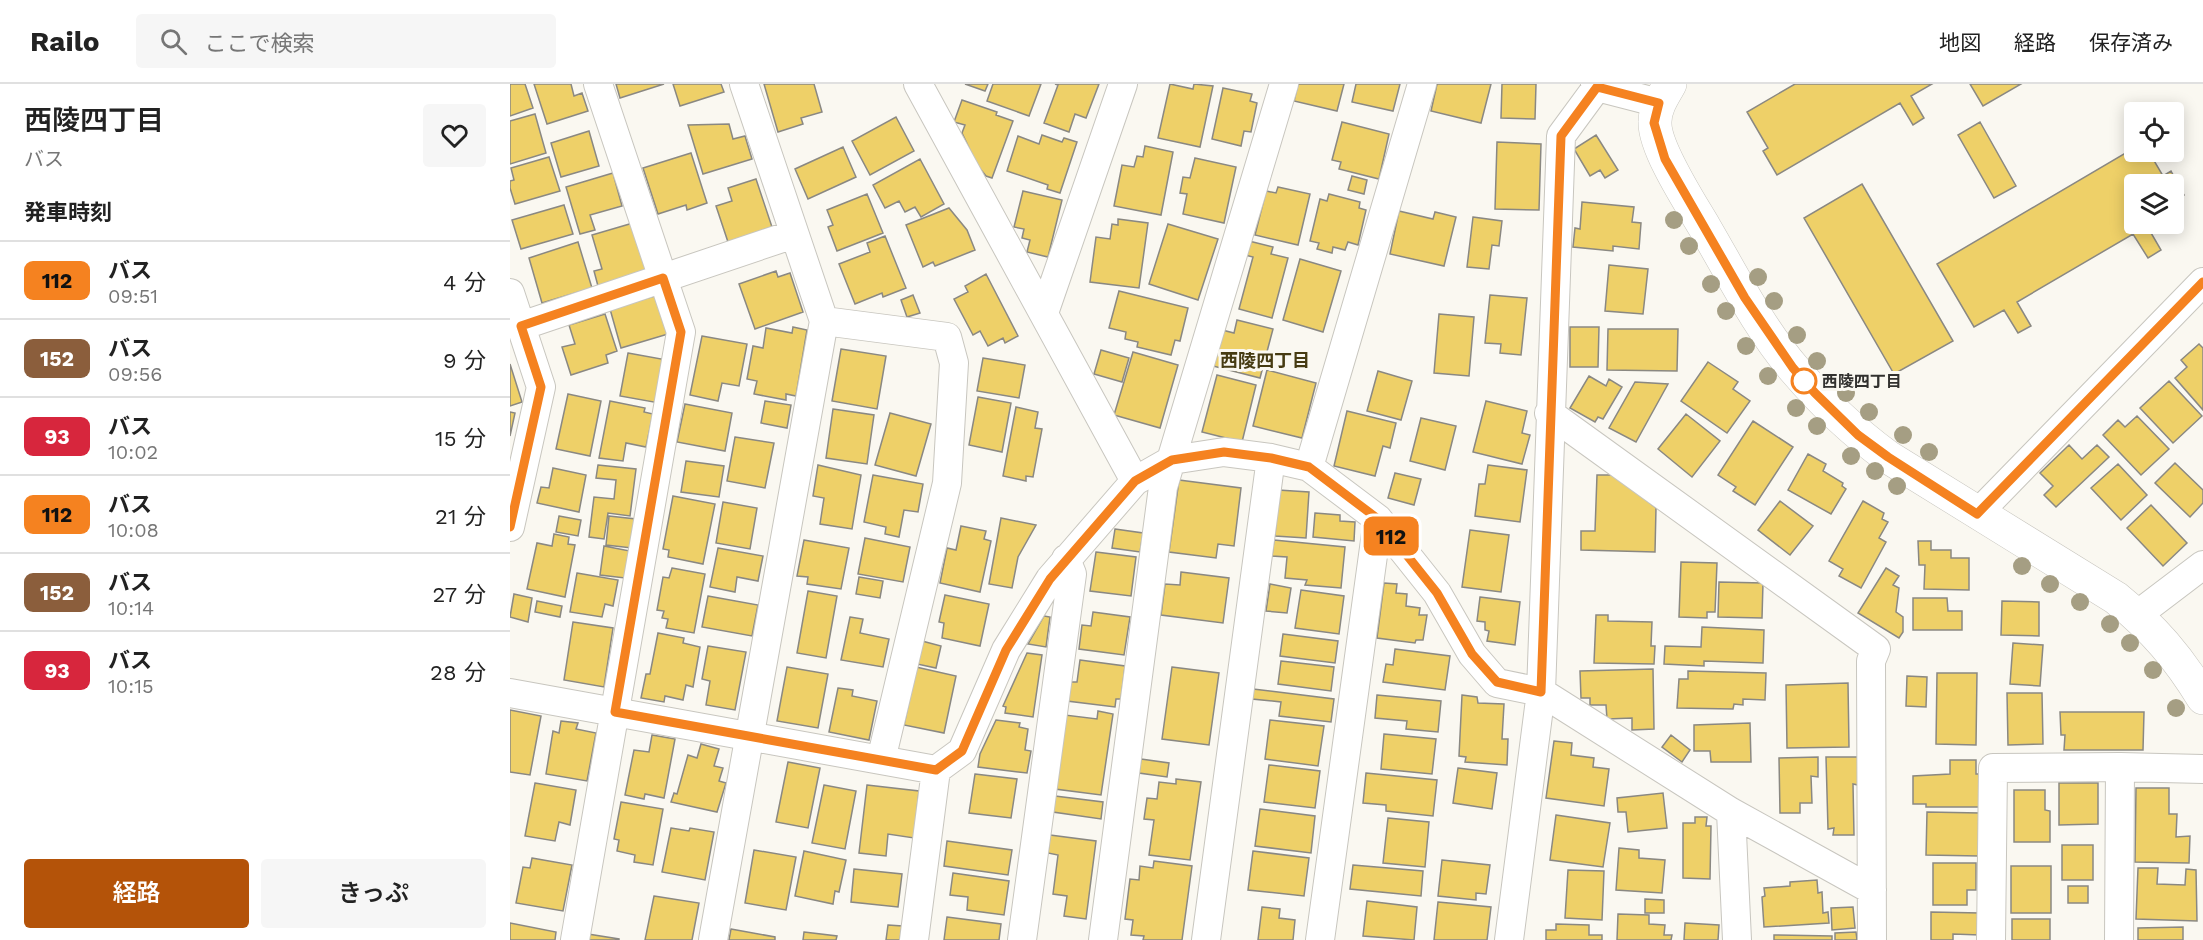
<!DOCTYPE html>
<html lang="ja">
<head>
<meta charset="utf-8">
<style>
  :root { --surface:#fff; --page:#f6f6f6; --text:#222; --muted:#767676; --line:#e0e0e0; --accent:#b45309 }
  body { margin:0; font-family:"Work Sans","Noto Sans JP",sans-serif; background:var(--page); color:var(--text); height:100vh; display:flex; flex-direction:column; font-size:22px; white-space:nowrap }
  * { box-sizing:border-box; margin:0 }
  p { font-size:20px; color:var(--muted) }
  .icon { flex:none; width:33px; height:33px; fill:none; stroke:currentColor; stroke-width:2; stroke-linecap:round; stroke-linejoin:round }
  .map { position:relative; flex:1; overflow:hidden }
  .panel { display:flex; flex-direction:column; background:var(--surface); width:510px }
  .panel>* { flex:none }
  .badge { padding:0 12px; border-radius:9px; font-size:21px; line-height:39px }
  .fabs { position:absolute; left:1614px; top:18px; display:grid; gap:12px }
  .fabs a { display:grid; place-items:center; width:60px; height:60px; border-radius:6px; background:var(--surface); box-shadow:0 3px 15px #0003; font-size:30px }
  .map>.badge { position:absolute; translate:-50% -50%; box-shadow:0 0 0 3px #fff }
  h2 { padding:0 24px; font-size:22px; line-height:54px }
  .round { display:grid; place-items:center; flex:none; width:63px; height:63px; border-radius:6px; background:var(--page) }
  .headline { display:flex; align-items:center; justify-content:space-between; height:102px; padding:0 24px }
  h1 { font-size:28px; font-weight:600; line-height:45px }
  .button { display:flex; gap:12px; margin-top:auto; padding:12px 24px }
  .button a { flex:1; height:69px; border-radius:6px; background:var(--accent); color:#fff; font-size:24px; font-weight:600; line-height:69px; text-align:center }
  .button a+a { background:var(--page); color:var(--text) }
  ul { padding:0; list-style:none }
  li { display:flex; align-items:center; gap:18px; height:78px; padding:0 24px; border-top:2px solid var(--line) }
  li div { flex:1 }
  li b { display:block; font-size:22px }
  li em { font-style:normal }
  li .badge { min-width:66px; font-weight:700; text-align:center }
  header { display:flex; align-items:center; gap:36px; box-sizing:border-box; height:84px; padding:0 30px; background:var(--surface); border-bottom:2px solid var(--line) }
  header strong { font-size:28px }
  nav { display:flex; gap:33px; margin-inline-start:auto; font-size:21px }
  .search { width:420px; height:54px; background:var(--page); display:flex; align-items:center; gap:15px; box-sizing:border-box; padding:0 21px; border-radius:6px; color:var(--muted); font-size:22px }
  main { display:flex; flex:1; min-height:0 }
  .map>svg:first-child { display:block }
</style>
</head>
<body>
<header>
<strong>Railo</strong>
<div class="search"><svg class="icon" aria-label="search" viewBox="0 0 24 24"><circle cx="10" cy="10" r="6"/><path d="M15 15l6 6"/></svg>ここで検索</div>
<nav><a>地図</a><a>経路</a><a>保存済み</a></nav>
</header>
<main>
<section class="panel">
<div class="headline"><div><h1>西陵四丁目</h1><p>バス</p></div><a class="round"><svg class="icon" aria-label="heart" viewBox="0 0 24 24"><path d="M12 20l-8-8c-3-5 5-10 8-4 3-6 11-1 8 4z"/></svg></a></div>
<h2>発車時刻</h2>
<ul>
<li><span class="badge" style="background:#f58220;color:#111">112</span><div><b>バス</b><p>09:51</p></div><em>4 分</em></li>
<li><span class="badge" style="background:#8b5e3c;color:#fff">152</span><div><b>バス</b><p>09:56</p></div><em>9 分</em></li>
<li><span class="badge" style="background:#d7263d;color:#fff">93</span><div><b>バス</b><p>10:02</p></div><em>15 分</em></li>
<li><span class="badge" style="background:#f58220;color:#111">112</span><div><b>バス</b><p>10:08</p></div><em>21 分</em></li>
<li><span class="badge" style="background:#8b5e3c;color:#fff">152</span><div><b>バス</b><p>10:14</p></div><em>27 分</em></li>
<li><span class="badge" style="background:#d7263d;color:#fff">93</span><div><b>バス</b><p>10:15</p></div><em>28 分</em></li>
</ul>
<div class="button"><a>経路</a><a>きっぷ</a></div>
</section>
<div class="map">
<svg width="1693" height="856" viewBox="0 0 1693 856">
  <rect width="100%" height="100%" fill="#faf8f1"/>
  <path fill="#eed068" stroke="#8a8882" stroke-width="1.5" d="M0,0H15L23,24L0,32Z
    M24,0H61L64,12L72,9L78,27L37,40Z
    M106,0H154L110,14Z
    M163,0H211L214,8L170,22Z
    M254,0H304L312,28L291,34L293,40L268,48Z
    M455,0H478L475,7Z
    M483,0H531L519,32L477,17Z
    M545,0H589L576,34L565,30L559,48L534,39L548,1Z
    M660,0L683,5L684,0L703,2L690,63L648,54Z
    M788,0H834L827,27L784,17Z
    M846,0H890L883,27L842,18Z
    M927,0H981L971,39L921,27Z
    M992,0H1026L1025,35L991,34Z
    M1285,0H1422L1401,12L1414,34L1403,41L1390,19L1267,91L1253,67L1258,64L1237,28Z
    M1460,0H1511L1473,22Z
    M713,4L742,10L740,17L747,19L741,48L734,47L731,62L702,55Z
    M452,16L487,28L486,31L503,37L482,94L476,92L467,81L452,49L455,41L444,38Z
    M25,30L36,69L0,80V37Z
    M386,33L404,67L360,91L342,57Z
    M832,38L879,50L869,95L829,85L831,78L822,76Z
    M1470,38L1506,102L1484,114L1448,51Z
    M219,40L223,55L235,52L242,75L193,90L178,41Z
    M79,47L89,82L51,93L41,59Z
    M532,51L552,58L554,54L567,58L550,109L537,105L538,101L497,87L508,52L529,60Z
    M1086,51L1108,86L1095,94L1090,86L1080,92L1064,65Z
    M987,58L1031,60L1029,126L985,125Z
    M635,62L663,68L651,131L604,122L612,81L624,83L627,72L633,73Z
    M333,63L346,93L298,115L285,85Z
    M1624,64V68H1639L1653,92L1661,87L1674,111L1664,118V100H1624V140H1641L1637,142L1651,166L1638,174L1623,150L1507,218L1521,242L1508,249L1494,226L1464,243L1427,180Z
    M181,69L197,119L177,126L176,121L148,130L133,84Z
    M39,73L50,107L5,120L0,104V97L4,96L1,84Z
    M685,74L726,83L714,139L673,130L677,110L670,109L673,93L680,94Z
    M410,75L434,120L411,133L405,123L395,128L389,117L375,124L363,101Z
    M103,89L112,122L80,131L85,146L70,150L56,103Z
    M842,92L857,96L854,110L838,106Z
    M246,95L262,143L218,158L206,122L222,117L218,104Z
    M1352,100L1443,257L1384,290L1294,134Z
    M768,103L800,110L788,161L745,151L756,107L766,109Z
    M513,107L552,116L538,173L517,168L520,156L512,154L514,145L504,143Z
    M357,110L373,149L327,167L318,143L323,141L317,126Z
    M819,110L850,118L849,124L856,126L848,161L838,158L835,166L823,163L822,169L807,165L809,159L800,157L810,115L817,117Z
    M1072,118L1124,123L1122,138L1131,139L1129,165L1103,162V167L1063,163L1065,144L1070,145Z
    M54,121L63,150L11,165L2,136Z
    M439,124L457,146L465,166L425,182L423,178L413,183L396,141Z
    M889,127L923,135L925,128L946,133L934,182L880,170Z
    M963,133L992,137L989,162L982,161L979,185L957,183Z
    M608,135L638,139L629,204L580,198L586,153L600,155L602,140L608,141Z
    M123,139L137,187L88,202L84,187L92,185L82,151Z
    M658,140L708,155L688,216L639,200Z
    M375,152L396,204L373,213L372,209L345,220L329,180L360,168L357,159Z
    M739,157L763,163L761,170L778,174L762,234L729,225L743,173L735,171Z
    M68,158L82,204L32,219L19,174Z
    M790,175L831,187L813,248L773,236Z
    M1099,181L1138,185L1133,230L1095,227Z
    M266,187L268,193L280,189L293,228L245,245L229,200Z
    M476,190L508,252L495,259L493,254L478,262L470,247L463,251L444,215L458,208L455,202Z
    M609,207L678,224L670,257L665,256L661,271L627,263L628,258L615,255L616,248L599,244Z
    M148,211L158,250L111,264L100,225Z
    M403,211L410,229L397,233L391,216Z
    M980,211L1017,214L1011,271L990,269L991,260L975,259Z
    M95,230L107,267L96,271L98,279L61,291L52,263L65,260L59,241Z
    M929,230L964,233L959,292L924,289Z
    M727,236L763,245L750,294L703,282L712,246L724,249Z
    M283,243L297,246L286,312L276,310V316L244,310L247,297L237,295L243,262L253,264L256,244L282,249Z
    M1060,243H1089L1088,283H1060Z
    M1098,245H1168L1167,287L1097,286Z
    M192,252L237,260L229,302L212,299L208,317L180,311Z
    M1689,260L1693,264V326L1665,294L1677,283L1671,276Z
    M331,265L376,272L367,325L322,317Z
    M591,266L619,274L612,298L584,290Z
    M623,268L668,281L650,344L604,331Z
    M118,269L157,276L149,319L110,312Z
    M473,274L515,281L509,314L467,307Z
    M1198,278L1228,298L1223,305L1240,317L1217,349L1171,317Z
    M0,280L12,318L0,322Z
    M757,286L806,299L792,354L743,342Z
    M868,287L902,297L891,336L857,327Z
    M707,291L746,301L732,358L692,348Z
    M1079,292L1096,302L1099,295L1112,303L1093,335L1088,333L1085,338L1060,324Z
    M1659,297L1692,332L1663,359L1630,324Z
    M1125,298L1158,300L1126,358L1099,344Z
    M58,310L91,317L80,372L46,365Z
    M468,313L501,319L492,368L459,361Z
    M100,317L135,324L134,328L143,330L136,363L116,359L113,377L89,374Z
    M255,317L281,321L277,344L251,339Z
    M976,317L1017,327L1012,349L1020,351L1012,380L963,368Z
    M175,320L222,329L215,367L167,358Z
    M506,323L528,328L525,344L532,345L523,393L516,392V397L493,392Z
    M323,325L364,331L357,380L316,374Z
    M837,327L886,339L880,364L873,362L865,392L824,382Z
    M0,328L5,329L0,352Z
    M380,329L421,340L406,392L365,381Z
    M1176,330L1210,357L1182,393L1148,365Z
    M1627,332L1659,365L1631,391L1593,351L1608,336L1615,343Z
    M911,334L946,342L935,386L900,377Z
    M1243,337L1283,363L1245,421L1223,407L1226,403L1208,391Z
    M225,353L264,359L255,404L217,397Z
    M1559,361L1572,375L1587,361L1599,373L1546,423L1534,411L1543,402L1530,389Z
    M1298,370L1316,380L1313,387L1333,399L1332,402L1336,405L1321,430L1278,406Z
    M176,377L214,382L209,413L171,408Z
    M1665,379L1693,406V419L1680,433L1645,399Z
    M1608,380L1637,411L1611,436L1581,404Z
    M88,381L126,385L120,432L98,429L94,455L79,453L84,413L104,415L106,396L86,394Z
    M308,381L351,391L342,445L310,440L314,414L303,412Z
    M978,381L1017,386L1010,438L965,432L969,400H975Z
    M43,384L76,391L69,428L27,419L31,403L39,404Z
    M885,389L911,395L904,421L878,414Z
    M363,391L413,400L408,428L394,426L389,453L375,450L376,443L354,438Z
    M1087,391H1105L1146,424L1145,468L1071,466V447H1085Z
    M669,396L731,404L724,462L708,460L706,474L659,468Z
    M768,406L799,408L796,454L765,452Z
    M163,412L205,420L193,480L158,473L159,466L153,465Z
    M1270,417L1303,442L1280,471L1248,446Z
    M1353,417L1374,429L1372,435L1378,438L1369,454L1376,458L1351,504L1329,492L1333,485L1319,477Z
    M213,418L247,424L240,465L206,459Z
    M1641,421L1677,459L1653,482L1617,444Z
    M805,429L830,431V437L845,438L844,457L803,453Z
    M49,432L71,436L68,452L46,448Z
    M99,432L126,435L122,464L96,461Z
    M491,434L526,441L508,473L502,504L479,500Z
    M451,442L476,447L474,455L481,457L470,508L430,499L437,464L446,466Z
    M605,445L633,449L630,468L602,464Z
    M960,446L999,451L991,508L952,503Z
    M44,450L59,453L58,460L65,461L55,513L17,505L27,459L42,462Z
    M355,454L400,463L393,498L348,490Z
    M294,456L339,464L331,505L297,500L298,493L287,492Z
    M764,456L835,463L831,504L795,501L797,496L775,494L777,473L762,472Z
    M1408,457H1421V466H1441V474H1459V506L1414,505L1415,481H1409Z
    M94,462L120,467L115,494L90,491Z
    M208,464L253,472L248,497L227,493L225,508L200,503Z
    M586,468L626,473L621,512L580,507Z
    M1171,478L1207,479L1205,528H1197V534L1169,533Z
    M162,484L195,490L184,549L156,544L158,535L152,534L154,527L147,526L153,493L159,494Z
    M1376,484L1389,492L1383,501L1389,504L1386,528L1393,533V548L1389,554L1348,529Z
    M671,488L719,494L713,539L651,531L655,500L670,501Z
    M67,489L108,496L103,522L95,520L92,533L60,528Z
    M349,493L373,497L370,514L346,510Z
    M1209,498L1253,499L1252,534L1208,533Z
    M874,499L887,500L886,509L897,510L896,522L910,524L909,531H917L913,556H906L905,559L867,554Z
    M760,500L781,504L777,529L756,527Z
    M791,506L834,512L829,550L785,544Z
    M298,507L327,512L316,574L287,569Z
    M4,510L22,514L18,538L0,533Z
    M435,511L479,520L470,562L432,554L434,539L429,538Z
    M198,512L248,521L242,552L192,543Z
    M970,513L1010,518L1005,561L977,557L979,547L975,546V538L967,537Z
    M1403,514H1437L1438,527H1452V546H1403Z
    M27,517L52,522L50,533L25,528Z
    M1492,517L1529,518V552L1491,551Z
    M583,528L620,533L614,571L569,565L572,541L581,542Z
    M1086,531H1098V537L1142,538L1141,562H1145L1144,580L1084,579Z
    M534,532L540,533L536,563L518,560Z
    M340,533L353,535L350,549L379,555L373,583L331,576Z
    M63,538L103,544L94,603L54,596Z
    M1192,543L1254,546L1253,579L1194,577V582L1154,580L1155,562L1191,563Z
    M148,549L174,554L173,559L190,563L183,603L176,601L173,616L155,612L154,618L131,614L136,590H140Z
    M773,550L828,557L825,579L770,572Z
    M412,557L431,562L426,584L407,580Z
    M1503,559L1533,561L1530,602L1500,600Z
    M198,562L236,568L225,626L196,621L200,597L192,595Z
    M885,565L940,572L935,606L873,598L876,580L883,581Z
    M517,569L532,571L523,633L495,629L496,623L493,622Z
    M570,576L615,582L611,615H606L605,623L557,617L559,598H567Z
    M771,577L824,583L821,607L768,600Z
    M277,583L318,590L308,644L267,637Z
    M406,583L446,592L434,649L394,641Z
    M662,583L709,589L699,661L652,655Z
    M1143,585L1144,645L1122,646V634L1097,635L1096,621H1080V614H1071L1070,587Z
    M1178,587L1256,589L1255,616L1233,615V621L1224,620L1223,625L1167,624L1169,595H1178Z
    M1427,589H1467L1466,661L1426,660Z
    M1397,592L1417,593L1416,623L1396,622Z
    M1338,599L1339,663L1277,664L1276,601Z
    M328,604L343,606L342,612L367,617L359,656L319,648Z
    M743,605L824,615L821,638L769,632L771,618L742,615Z
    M1497,609H1532L1533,660L1498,661Z
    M867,611L931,617L928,648L896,645L897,637L865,634Z
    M952,611L967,613L968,619L994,620L992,655H998L997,681L955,678L956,673L949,672Z
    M0,626L31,632L20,691L0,688Z
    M588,627L603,630L591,711L545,705L555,631L587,635Z
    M1550,628H1634L1633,666H1554L1555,651H1551Z
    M486,636L510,639L509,643L518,645L515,666L521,667L517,689L468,683L470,670Z
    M760,636L814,642L808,682L755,675Z
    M51,637L68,639L66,645L86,649L77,697L36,690L43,647L49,649Z
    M1240,639L1241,678H1201L1200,667H1184V641Z
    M874,650L926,655L922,690L871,685Z
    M142,651L165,655L154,714L135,710L134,715L115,711L124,666L139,668Z
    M1161,651L1180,666L1172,678L1152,663Z
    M1044,657L1062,659L1061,671L1084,674L1083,683L1099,685L1094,722L1036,714Z
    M191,660L209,665L204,682L213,684L209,697L216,699L207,728L161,718L164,709L167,710L178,671L187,674Z
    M1308,673V693L1301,692L1302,719H1290V729H1270L1269,674Z
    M1316,673H1348V701L1343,700L1344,751H1323L1324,744L1318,745Z
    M631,675L659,679L657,693L629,689Z
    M1440,676H1466V690H1469V723H1416V720H1403V692L1440,690Z
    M278,678L310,684L298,744L266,738Z
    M759,681L810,687L805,724L754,718Z
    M948,684L987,689L982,725L943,719Z
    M856,689L927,696L923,732L876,727V721L853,719Z
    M465,690L507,695L501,734L459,729Z
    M666,695L691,698L680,776L639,771L644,736L634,735L637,714L647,715L649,698L666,700Z
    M25,699L66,706L60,741L49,738L45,757L15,752Z
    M1549,699H1588V740L1549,741Z
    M314,701L346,707L335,765L302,759Z
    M357,701L409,707L404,754L378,750L376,772L349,769Z
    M1626,704H1659V730H1667L1666,753L1680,752L1679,779L1625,778Z
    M1504,706H1535V726L1540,727V758H1504Z
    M1153,709L1157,744L1118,748L1116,728H1108L1107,714Z
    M545,712L593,718L591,735L543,728Z
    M111,718L153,725L143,781L124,778L125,771L107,767L109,756L104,755Z
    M750,725L805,732L801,769L745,762Z
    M1417,728L1470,729L1469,772L1416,771Z
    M1046,731L1100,739L1093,783L1040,776Z
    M1185,733H1197L1196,742H1201L1200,795L1173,794V739H1185Z
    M878,734L919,738L915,783L873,779Z
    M161,744L179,747L180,744L204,748L195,796L152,788Z
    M540,751L586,757L576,835L554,832L557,812L543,810L548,771L538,769Z
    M437,757L502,766L498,791L434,782Z
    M1552,761H1583V796H1552Z
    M1109,764L1129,766V774L1155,776L1152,809L1106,806Z
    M244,766L286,773L276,826L235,819Z
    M294,767L336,776L329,808L325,807L323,820L285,812Z
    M743,767L799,774L794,812L738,806Z
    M22,774L62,781L53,827L6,819L13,783L20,784Z
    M932,776L980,781L976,810L966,809V816L928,812Z
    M644,777L682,782L672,856H633L634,852L621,851L623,836L615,835L620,795L629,796L630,782L643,784Z
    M1423,779H1466V806H1457V821H1423Z
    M843,781L913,787L911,812L840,805Z
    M1501,782H1541V829H1501Z
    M1628,784H1648L1647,800L1675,801L1676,785L1686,786L1687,837L1626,835Z
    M344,785L392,790L388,823L341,818Z
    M1058,786L1094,787L1092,836L1055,834Z
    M443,789L499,797L494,831L457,826L458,813L440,811Z
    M1307,796L1308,809L1312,808L1313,829L1318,828L1319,839L1254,843L1252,813L1255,812L1254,804L1280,802V798Z
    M1558,802H1578V819H1558Z
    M144,812L189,819L182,856H135Z
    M1135,815L1154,816V829H1135Z
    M857,817L907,823L904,856L853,852Z
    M928,818L981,823L977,856H924Z
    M752,823L770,825L769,834L785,836L783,856H748Z
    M1343,823L1345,844L1322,846L1321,824Z
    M1421,828L1470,829V851L1443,850V856H1421Z
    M1108,830L1139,831V840L1155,841L1154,851H1162L1161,856H1107Z
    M437,833L491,840L489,856H434Z
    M1502,835H1540V856H1502Z
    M0,839L46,848L45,856H0Z
    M1175,839L1209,841L1208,856H1174Z
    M1046,840L1079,841V851H1092V856H1036V846H1046Z
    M378,841L392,842L390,856H376Z
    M1673,843V856H1628V844Z
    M221,845L265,853V856H219Z
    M294,848L327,852L326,856H293Z
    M1346,848L1347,856H1325V849Z
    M78,850L109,855V856H77Z
    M1264,851L1322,852V856H1264Z"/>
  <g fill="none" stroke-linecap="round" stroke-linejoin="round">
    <g stroke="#c8c6bf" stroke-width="30">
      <path id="street" d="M408,0L625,397
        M1085,0L1087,3L1149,19
        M0,209L31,303L0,443
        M534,229L613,0
        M314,237L437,253L444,279L437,399L371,676
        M11,242L284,150
        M1039,329L1366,565L1361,577L1362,856
        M799,383L912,0
        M1467,430L1693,198
        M1627,531L1693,481
        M0,609L426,686L452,667L496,566L540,495L625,397L662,376L714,368L761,374L799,383L868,435L927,509L962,570L987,599L1031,608L1221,728L1362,806
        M1221,728L1227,856
        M65,856L171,248L88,0
        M203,856L314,237L234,0
        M404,856L426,686
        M512,856L562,490L556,475
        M593,856L653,403L774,0
        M696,856L761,374
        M810,856L868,435
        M999,856L1031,608L1051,52L1087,3
        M1481,856L1483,684L1610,683L1693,685
        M1609,856L1610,683"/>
    </g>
    <g stroke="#c8c6bf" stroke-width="34">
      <path id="secondary" d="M1160,0C1153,12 1145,24 1145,38C1144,64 1181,120 1195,144C1223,192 1249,244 1285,286C1313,319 1344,348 1378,373L1606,514C1644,545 1668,573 1693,614"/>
    </g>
    <use href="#street" stroke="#fff" stroke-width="28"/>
    <use href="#secondary" stroke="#fff" stroke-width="33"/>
  </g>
  <g fill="#a59e83">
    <circle cx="1164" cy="136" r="9"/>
    <circle cx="1179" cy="162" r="9"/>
    <circle cx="1248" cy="193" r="9"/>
    <circle cx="1201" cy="200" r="9"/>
    <circle cx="1264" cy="217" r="9"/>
    <circle cx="1216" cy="227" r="9"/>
    <circle cx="1287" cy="251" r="9"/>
    <circle cx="1236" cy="262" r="9"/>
    <circle cx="1307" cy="277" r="9"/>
    <circle cx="1258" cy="292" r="9"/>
    <circle cx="1336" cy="309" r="9"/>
    <circle cx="1286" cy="324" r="9"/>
    <circle cx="1359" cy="328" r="9"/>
    <circle cx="1307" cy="342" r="9"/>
    <circle cx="1393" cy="351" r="9"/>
    <circle cx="1419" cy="368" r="9"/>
    <circle cx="1341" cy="372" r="9"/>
    <circle cx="1365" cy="387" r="9"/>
    <circle cx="1387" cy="402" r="9"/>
    <circle cx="1512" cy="482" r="9"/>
    <circle cx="1540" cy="500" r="9"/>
    <circle cx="1570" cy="518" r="9"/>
    <circle cx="1600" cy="540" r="9"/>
    <circle cx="1620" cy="559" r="9"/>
    <circle cx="1643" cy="586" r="9"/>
    <circle cx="1666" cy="624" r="9"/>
  </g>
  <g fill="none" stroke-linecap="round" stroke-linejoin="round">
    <g stroke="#fff" stroke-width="14">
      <path id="line" d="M0,443L31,303L11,242L153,194L171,248L105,628L426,686L452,667L496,566L540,495L625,397L662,376L714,368L761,374L799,383L868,435L927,509L962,570L987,598L1031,608L1051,52L1087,3L1149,19L1144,39L1155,75L1235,214L1283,284L1305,309L1348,351L1378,373L1467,430L1693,198"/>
    </g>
    <use href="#line" stroke="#f58220" stroke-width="9"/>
  </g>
  <circle fill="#fff" stroke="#f58220" stroke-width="3" cx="1294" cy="297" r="12"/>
  <g text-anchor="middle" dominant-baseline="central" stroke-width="6" stroke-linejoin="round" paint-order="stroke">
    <g font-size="16" font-weight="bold" fill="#32312f" stroke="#faf8f1" text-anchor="start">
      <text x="1312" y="297">西陵四丁目</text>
    </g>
    <g font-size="18" font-weight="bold" fill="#463b12" stroke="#faf8f1">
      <text x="755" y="276">西陵四丁目</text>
    </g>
  </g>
</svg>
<div class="fabs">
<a><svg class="icon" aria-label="locate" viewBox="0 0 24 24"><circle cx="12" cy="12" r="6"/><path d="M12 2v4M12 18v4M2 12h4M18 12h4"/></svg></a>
<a><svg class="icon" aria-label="layers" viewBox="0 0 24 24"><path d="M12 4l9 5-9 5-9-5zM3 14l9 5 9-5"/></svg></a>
</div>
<b class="badge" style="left:881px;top:452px;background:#f58220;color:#111">112</b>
</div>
</main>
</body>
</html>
